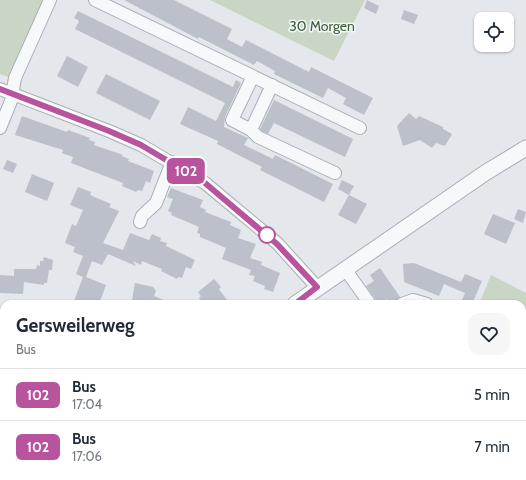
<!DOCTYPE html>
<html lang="en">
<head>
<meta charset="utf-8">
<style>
  :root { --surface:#fff; --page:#f6f6f7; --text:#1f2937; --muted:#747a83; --line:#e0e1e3 }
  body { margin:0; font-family:Cabin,sans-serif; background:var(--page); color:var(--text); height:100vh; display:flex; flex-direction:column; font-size:15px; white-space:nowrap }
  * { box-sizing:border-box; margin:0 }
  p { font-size:13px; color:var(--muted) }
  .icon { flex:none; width:22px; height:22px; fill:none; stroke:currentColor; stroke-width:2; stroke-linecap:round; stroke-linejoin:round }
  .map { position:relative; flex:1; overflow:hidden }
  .side { position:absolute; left:0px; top:300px; width:526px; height:180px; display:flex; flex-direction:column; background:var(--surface); border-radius:12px 12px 0 0; box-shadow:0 1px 3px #0004 }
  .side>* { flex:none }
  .badge { padding:0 8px; border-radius:6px; font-size:14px; line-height:26px }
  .tools { position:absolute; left:474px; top:12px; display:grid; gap:8px }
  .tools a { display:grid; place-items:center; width:40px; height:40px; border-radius:8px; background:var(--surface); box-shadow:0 1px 3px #0004; font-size:20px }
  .map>.badge { position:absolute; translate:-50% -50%; box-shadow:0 0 0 2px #fff }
  .round { display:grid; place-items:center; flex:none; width:42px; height:42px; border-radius:12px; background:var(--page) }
  .summary { display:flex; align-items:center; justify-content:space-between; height:68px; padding:0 16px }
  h1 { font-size:19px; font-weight:700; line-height:30px }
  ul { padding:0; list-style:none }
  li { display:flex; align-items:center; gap:12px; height:52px; padding:0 16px; border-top:1px solid var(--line) }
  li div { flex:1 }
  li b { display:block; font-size:15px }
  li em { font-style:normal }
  li .badge { min-width:44px; font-weight:700; text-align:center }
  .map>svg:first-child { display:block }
</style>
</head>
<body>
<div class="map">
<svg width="526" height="480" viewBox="0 0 526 480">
  <rect width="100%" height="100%" fill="#e4e7ec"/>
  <path fill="#c9d6c5" d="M0,0H44L8,77L0,74Z
    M210,0H365L334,61Z
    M491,275L526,293V405L522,403V304H479Z
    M522,410L526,412V480H443L444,476H522Z"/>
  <path fill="#bbc0ca" d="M124,0H174L232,29L227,39L242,47L246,40L309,72L311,67L373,98L364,115L343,104L346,98L328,88L323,98L274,74L275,71L257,61L254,65L199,37L198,39Z
    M367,0L379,6L376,14L364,8Z
    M404,10L418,15L414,24L401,19Z
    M78,11L233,87L236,80L241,83L225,117L224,127L248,138L244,145L273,159L275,155L333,184L324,202L260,170L262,167L217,144L218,141L180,124L188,107L216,121L225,103L75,29L79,21L74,18Z
    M67,56L88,67L78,87L57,76Z
    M106,74L160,101L150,120L96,93Z
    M274,100L353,139L345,157L274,123L268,134L262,131L260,129Z
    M409,113L416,119L419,116L443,127V129L452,134L445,146L436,143L432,148L420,140L403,146L397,126Z
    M22,116L67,132L68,130L90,138L89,140L95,142L94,145L123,155L122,156L129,159L128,161L154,171L150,183L146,181L142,191L138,190L136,192L122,186L123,183L71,163L73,157L62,153L63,150L15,135Z
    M7,160L17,164L13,173L3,169Z
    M32,174L54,183L47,201L25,192Z
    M342,180L354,186L349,195L338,189Z
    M78,187L91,192L90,195L111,204L109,207L119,211L103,243L123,250L130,233L149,240L152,234L161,238L160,241L167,243L166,246L195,260L191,269L186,267L182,278L178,277L177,279L161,271L162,269L142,261L141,265L133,261L136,266L108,254L102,265L92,261L86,277L106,285L99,304H73L83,277L76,274L83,256L73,252L75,247L65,243L72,224L76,226L83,210L70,205Z
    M171,188L203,200L200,207L206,210L205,212L231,222L230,225L241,230L238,238L256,244L250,258L262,262L261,265L280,273L273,292L264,289L265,286L253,281L255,276L249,275L251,270L222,259L226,248L200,237V234L197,233L199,227L171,215L172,213L168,211L173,199L167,197Z
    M349,195L367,204L356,224L338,215Z
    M518,209L526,212L523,223L514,219Z
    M493,214L515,223L506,244L484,234Z
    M44,257L53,260L52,270H49L47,283H44V285L24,282L23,294L0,293V275L14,276V269H36L37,265L40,266V261H43Z
    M414,263L461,282L465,274L482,281L472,304H460L465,293L444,284L439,296L404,282L403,264Z
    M380,268L400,297L393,304H391L387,299L379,304L366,286L374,281L370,275Z
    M214,279L221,287L219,289L230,304H203L199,298L201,296L198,292Z
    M135,283L153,287L156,291L154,296L173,304H148L132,300Z"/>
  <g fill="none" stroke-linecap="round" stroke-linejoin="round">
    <g stroke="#a9aeb7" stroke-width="14">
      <path id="minor" d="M95,0L360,128
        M272,85L251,130L258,137L335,173
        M0,89L109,131L141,145L205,183L277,243L317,287
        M0,128L11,101L15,78L50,0
        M251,130L232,120L253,76
        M140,222L142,216L156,203L172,162
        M345,269L370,304
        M402,304L413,300L427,304
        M0,347H4
        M0,414L4,415
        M304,476L307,480
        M345,480L351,476"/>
    </g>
    <g stroke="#a9aeb7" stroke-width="17">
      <path id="tertiary" d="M295,304L485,173L526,148
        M116,480L119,476"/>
    </g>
    <use href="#minor" stroke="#f7f8fa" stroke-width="12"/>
    <use href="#tertiary" stroke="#f7f8fa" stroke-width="15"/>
  </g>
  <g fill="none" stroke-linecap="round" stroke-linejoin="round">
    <g stroke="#fff" stroke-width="9">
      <path id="line" d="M0,89L109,131L141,145L205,183L277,244L317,287L295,304"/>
    </g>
    <use href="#line" stroke="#b8549e" stroke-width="6"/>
  </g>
  <circle fill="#fff" stroke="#b8549e" stroke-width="2" cx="267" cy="235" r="8"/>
  <g text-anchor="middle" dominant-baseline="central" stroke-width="3" stroke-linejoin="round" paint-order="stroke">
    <g font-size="14" fill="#3f6138" stroke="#f4f6f9">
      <text x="322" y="26">30 Morgen</text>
    </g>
  </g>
</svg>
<div class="tools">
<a><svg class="icon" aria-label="locate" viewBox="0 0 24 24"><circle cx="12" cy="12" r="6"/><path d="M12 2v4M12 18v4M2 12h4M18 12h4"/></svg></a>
</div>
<b class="badge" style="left:186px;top:171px;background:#b8549e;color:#fff">102</b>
<section class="side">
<div class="summary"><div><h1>Gersweilerweg</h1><p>Bus</p></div><a class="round"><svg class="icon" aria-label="heart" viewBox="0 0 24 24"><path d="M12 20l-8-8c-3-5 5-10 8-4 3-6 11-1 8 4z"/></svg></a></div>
<ul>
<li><span class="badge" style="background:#b8549e;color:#fff">102</span><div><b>Bus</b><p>17:04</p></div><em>5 min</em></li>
<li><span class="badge" style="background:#b8549e;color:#fff">102</span><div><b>Bus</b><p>17:06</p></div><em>7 min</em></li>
</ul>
</section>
</div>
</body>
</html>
